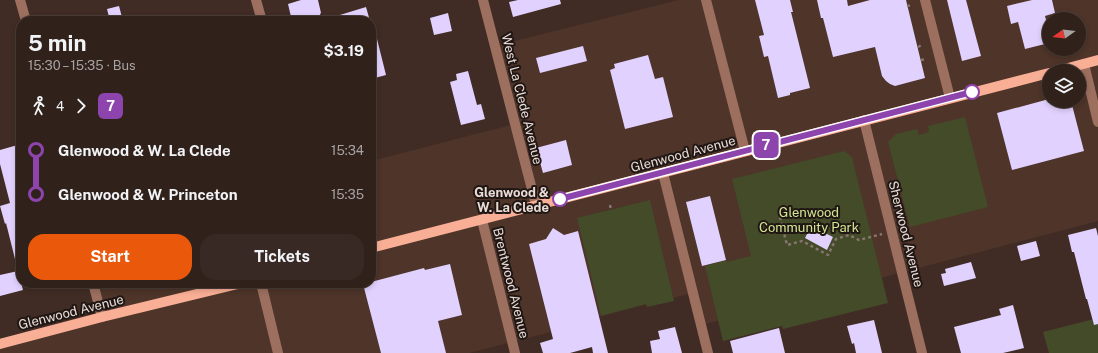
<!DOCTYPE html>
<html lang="en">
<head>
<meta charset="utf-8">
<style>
  :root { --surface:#30211b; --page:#382924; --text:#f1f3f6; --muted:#a8a3a3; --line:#4b3e3a; --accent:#ea580c }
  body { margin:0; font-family:"Public Sans",sans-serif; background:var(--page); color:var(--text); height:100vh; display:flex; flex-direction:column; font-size:15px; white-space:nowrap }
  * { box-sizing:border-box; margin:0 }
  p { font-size:13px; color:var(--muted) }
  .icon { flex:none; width:22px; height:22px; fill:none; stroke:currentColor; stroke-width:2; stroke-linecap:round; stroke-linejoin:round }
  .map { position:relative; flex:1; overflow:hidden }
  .details { position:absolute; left:16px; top:16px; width:360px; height:272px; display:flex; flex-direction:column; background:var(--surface); border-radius:16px; box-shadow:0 2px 6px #0003,0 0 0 1px var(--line) }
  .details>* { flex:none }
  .badge { padding:0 8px; border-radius:6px; font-size:14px; line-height:26px }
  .needle { width:26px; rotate:256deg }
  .controls { position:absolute; left:1042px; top:12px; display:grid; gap:8px }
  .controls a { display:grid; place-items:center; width:44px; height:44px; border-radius:50%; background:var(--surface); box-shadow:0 2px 6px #0003,0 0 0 1px var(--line); font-size:20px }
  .map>.badge { position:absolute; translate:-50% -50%; box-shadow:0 0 0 2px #fff }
  .legs { display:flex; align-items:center; gap:6px; height:44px; padding:0 12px; font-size:13px }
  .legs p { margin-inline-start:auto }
  .headline { display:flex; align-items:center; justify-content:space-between; height:68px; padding:0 12px }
  h1 { font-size:22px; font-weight:700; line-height:30px }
  .primary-button { display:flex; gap:8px; margin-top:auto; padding:8px 12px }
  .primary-button a { flex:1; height:46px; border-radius:16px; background:var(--accent); color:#fff; font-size:16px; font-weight:700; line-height:46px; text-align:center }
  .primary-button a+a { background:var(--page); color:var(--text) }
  ul { padding:0 12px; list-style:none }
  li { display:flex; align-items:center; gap:14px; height:44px; font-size:15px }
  li i { display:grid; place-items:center; width:6px; height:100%; margin:0 5px; background:currentColor }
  li i::after { content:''; width:10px; height:10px; margin:-5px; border:3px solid; border-radius:50%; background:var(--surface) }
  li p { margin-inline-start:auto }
  li:first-child i { background:linear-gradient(#0000 50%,currentColor 0) }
  li:last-child i { background:linear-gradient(currentColor 50%,#0000 0) }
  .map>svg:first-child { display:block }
</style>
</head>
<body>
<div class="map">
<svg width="1098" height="353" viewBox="0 0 1098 353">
  <rect width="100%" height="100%" fill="#402c24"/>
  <path fill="#4e3429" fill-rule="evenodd" d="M679,0H1098V221L701,325L693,293L550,328L551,332L469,353H0V344L102,317L93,283H371V161L515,124L495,46ZM1049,19H1079V49H1049ZM1049,71H1079V101H1049Z"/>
  <path fill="#434b29" d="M965,117L988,207L910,227L888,142L896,134L917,129L919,135L929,132L928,126Z
    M844,151L852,157L888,303L783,329L782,326L723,341L705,266L726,260L727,262L751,256L732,179Z
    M650,200L674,301L647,307L646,304L601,316L577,218Z
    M1098,318V353H1049L1043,332Z"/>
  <path fill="#e1d1fe" d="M301,0H318L321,13L320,14L322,21H292L288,4Z
    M518,0H560L561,4L513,17L509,2Z
    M755,0H790L793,12H791L810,88L790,93V95L778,98L768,56L764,57L759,36L764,35Z
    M817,0H847L848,6L870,0H906L925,78L895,86L890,84L886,81L882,76L875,47L833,57L823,18H821Z
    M947,0H966L981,56L962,61Z
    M1032,0H1052L1055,13L1045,16L1049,30V43L1025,49L1018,22L1011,24L1007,6Z
    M119,6L123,21H110L107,9Z
    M366,7L370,21H331L330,18Z
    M448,13L452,31L434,35L430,18Z
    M375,31L386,75L371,79V32Z
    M583,46L587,61L540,73L536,58Z
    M648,55L655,79L663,77L673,117L625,129L610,70L615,68L614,64Z
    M468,71L477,105L481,104L485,119L461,125L450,82L457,80L456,74Z
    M1049,99V101H1071L1084,151L1012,170L997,113Z
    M566,140L572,165L543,173L536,148Z
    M21,144V266L17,267L6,223L5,224L0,206L10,203L0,164V150Z
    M710,196L726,260L702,266L686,202Z
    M811,226L833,237L827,250L805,238Z
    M553,228L564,235L578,231L608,353H593L592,347L570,353H543L540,343L553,339L529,244L546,239Z
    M1096,228L1098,236V324L1094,325L1087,299H1086L1074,252H1072L1068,235Z
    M1036,241L1040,256L1021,261L1017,246Z
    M971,262L976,278L944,286L941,274L946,273L945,269Z
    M450,264L462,315L438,321L446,353H381L363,284L371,283V282L424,268L425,270Z
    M18,271L23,290L0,296V275Z
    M1013,305L1024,348L1003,353H961L954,327L1001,315L999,309Z
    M874,320L882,353H856L854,343L852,344L847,326Z
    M675,327L682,353H652L650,341L660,339L658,331Z
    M779,328L785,353H733L730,341Z"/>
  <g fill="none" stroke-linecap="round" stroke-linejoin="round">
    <path stroke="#87766f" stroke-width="2.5" stroke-dasharray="3 3" stroke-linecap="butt" d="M907,6L912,5
      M918,47L922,45
      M921,60L926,59
      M610,205L611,210
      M780,217L787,245L802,241L828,255L836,239L849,235L859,240L882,234"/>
    <path stroke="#9c6f5f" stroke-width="10" d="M20,0L26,21
      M256,0L262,21
      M483,0L536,205
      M706,0L745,151
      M925,0L950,98
      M1084,64L1098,122
      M864,120L922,353
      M663,173L708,353
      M482,220L515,353
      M93,283L102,317
      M261,283L278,353"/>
    <path stroke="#f9af95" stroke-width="10" d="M1057,71L1098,60
      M371,248L1049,73
      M0,344L102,317L242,283"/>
  </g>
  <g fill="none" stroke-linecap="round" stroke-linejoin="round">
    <g stroke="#fff" stroke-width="9">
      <path id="line-1" d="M560,199L972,92"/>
    </g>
    <use href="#line-1" stroke="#8e44ad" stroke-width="6"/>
  </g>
  <g fill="#fff" stroke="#8e44ad" stroke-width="2">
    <circle cx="972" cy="92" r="7"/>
    <circle cx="560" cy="199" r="7"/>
  </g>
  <g text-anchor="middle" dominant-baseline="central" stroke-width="4" stroke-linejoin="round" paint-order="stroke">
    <g font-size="13" fill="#e9dbd6" stroke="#201714">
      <text transform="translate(522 99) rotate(76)">West La Clede Avenue</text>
      <text transform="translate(683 154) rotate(-15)">Glenwood Avenue</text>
      <text transform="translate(906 234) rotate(76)">Sherwood Avenue</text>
      <text transform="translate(511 283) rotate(76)">Brentwood Avenue</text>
      <text transform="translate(71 312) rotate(-14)">Glenwood Avenue</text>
    </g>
    <g font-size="13" font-weight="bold" fill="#e9dbd6" stroke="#201714" text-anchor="end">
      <text x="549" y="192">Glenwood &amp;<tspan x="549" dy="15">W. La Clede</tspan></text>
    </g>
    <g font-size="13" fill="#d2e692" stroke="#201714">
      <text x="809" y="212">Glenwood<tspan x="809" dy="15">Community Park</tspan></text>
    </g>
  </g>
</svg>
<div class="controls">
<a><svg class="needle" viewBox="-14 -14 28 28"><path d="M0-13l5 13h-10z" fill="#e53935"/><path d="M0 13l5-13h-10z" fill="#a8a3a3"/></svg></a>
<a><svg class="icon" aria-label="layers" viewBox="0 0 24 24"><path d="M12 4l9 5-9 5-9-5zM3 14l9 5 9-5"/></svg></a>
</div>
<b class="badge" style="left:766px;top:145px;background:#8e44ad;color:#fff">7</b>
<section class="details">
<div class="headline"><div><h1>5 min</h1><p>15:30 – 15:35 · Bus</p></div><b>$3.19</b></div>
<div class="legs"><svg class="icon" aria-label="walk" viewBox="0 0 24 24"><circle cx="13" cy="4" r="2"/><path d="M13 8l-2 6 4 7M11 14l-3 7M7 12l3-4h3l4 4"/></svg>4<svg class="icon" aria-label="forward" viewBox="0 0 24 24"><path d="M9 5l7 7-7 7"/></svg><b class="badge" style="background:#8e44ad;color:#fff">7</b></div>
<ul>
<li><i style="color:#8e44ad"></i><b>Glenwood &amp; W. La Clede</b><p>15:34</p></li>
<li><i style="color:#8e44ad"></i><b>Glenwood &amp; W. Princeton</b><p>15:35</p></li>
</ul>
<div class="primary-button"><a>Start</a><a>Tickets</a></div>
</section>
</div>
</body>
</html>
